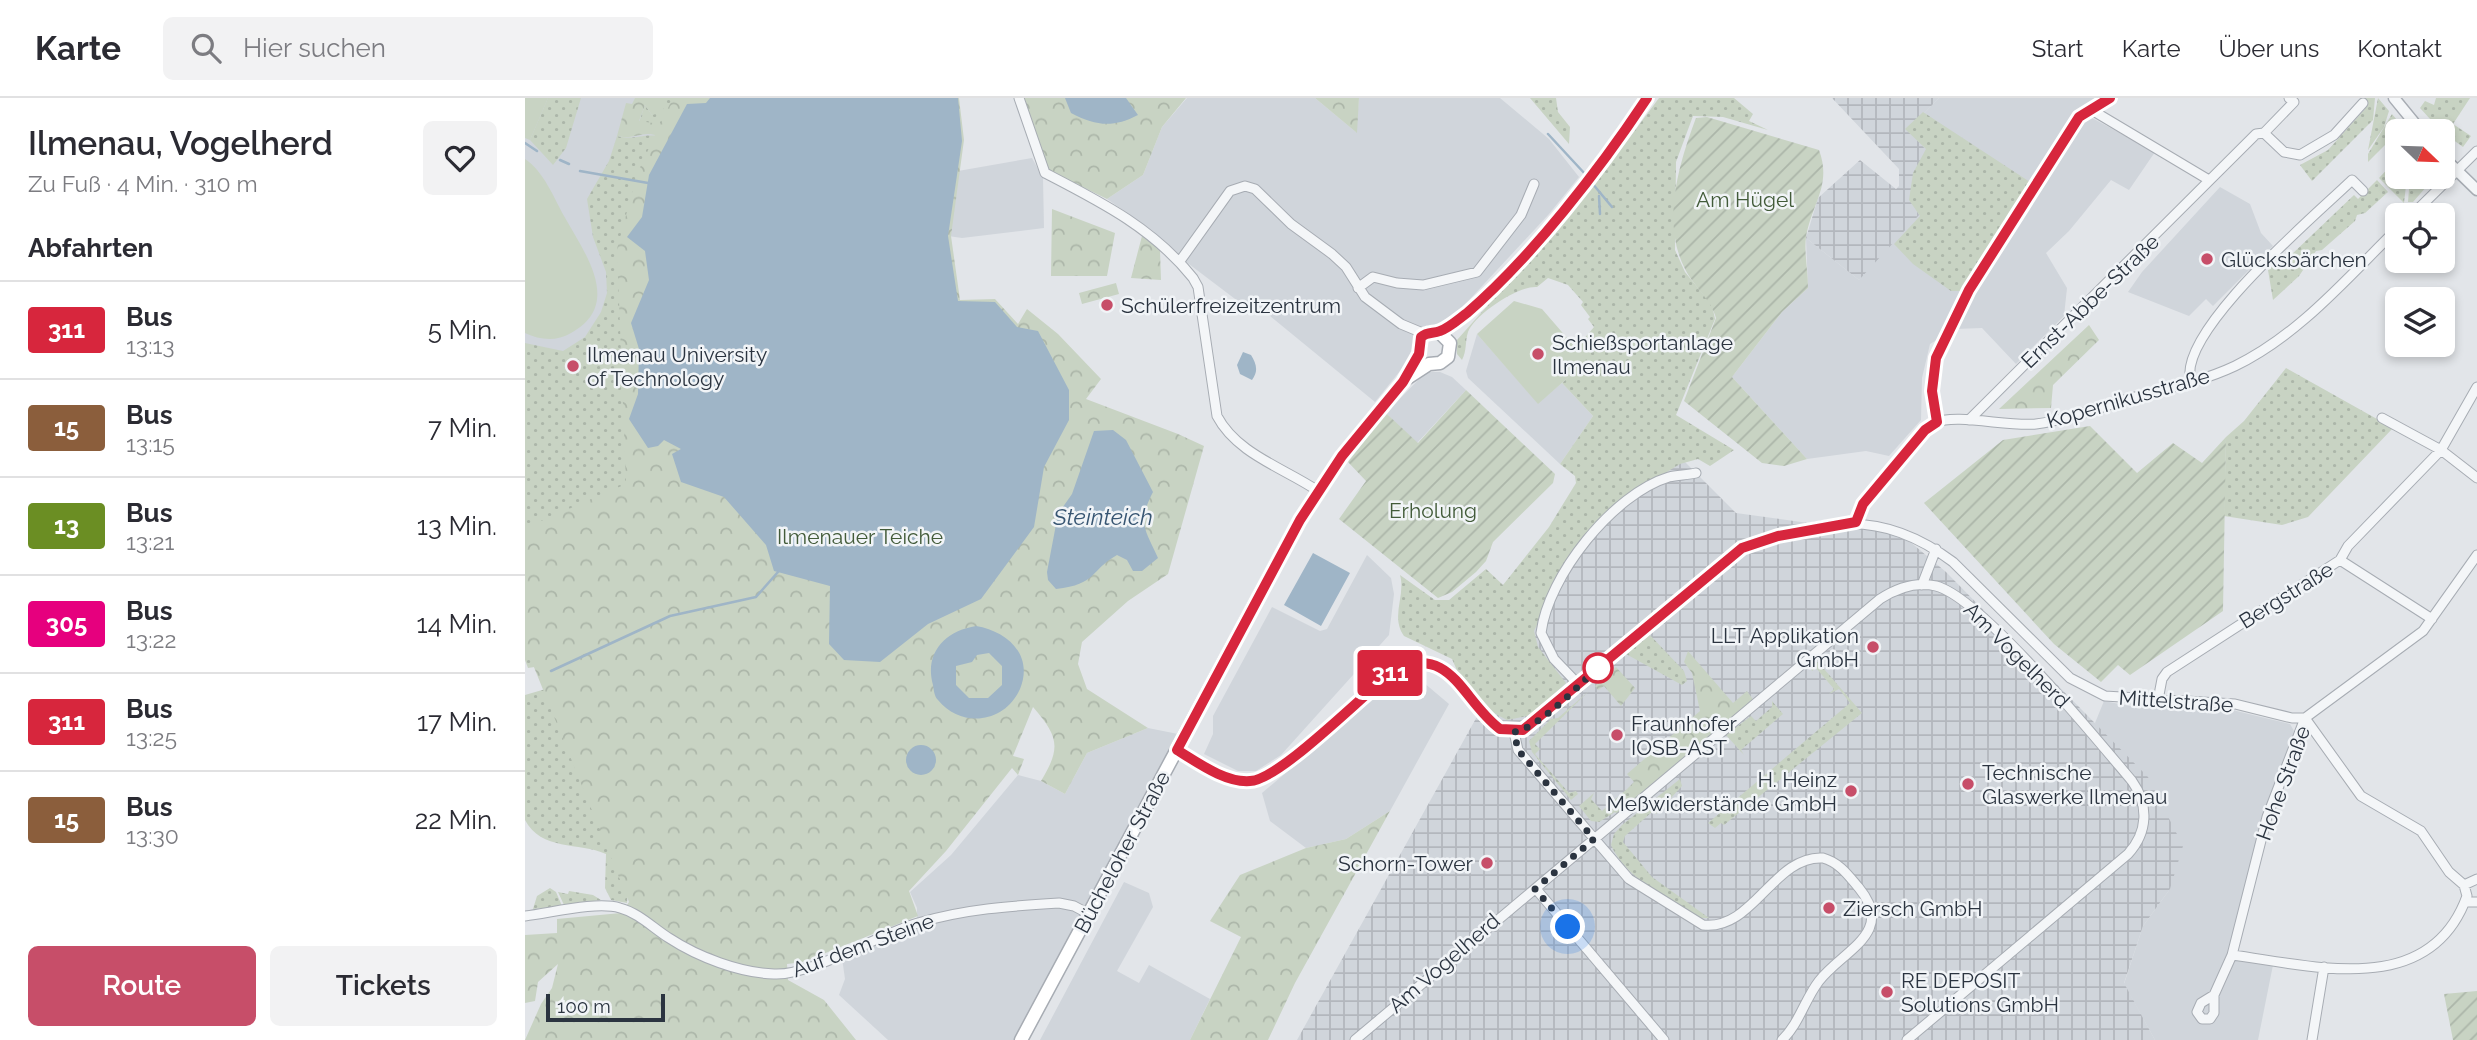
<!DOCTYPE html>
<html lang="de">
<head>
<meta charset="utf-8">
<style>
  :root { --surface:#fff; --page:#f2f2f3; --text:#2b2b33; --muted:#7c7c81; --line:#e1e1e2; --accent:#c74e69 }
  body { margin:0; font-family:Raleway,sans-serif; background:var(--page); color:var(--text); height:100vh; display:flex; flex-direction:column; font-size:26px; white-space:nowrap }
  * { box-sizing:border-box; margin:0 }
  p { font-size:23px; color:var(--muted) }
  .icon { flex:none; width:38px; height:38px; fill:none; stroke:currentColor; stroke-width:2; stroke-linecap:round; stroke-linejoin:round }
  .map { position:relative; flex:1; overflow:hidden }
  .drawer { display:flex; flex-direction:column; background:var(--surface); width:525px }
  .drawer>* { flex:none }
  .badge { padding:0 14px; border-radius:5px; font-size:24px; line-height:46px }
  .needle { width:46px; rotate:113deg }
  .fabs { position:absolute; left:1860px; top:21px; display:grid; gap:14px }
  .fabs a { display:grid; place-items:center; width:70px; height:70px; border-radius:10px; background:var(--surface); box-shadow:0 4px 10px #0003; font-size:35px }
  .scale { position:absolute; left:21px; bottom:18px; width:119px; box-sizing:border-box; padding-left:7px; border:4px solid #2b3440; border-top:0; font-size:19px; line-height:24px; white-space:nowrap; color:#2b3440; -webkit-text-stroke:5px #f1f4f7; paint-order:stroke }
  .you { position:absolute; width:35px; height:35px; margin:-18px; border:5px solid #fff; border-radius:50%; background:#1a73e8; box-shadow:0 0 0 10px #1a73e833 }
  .map>.badge { position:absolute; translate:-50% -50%; box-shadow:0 0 0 4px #fff }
  h2 { padding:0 28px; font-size:26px; line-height:63px }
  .round { display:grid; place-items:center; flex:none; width:74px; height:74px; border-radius:10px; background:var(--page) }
  .head { display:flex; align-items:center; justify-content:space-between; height:119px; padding:0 28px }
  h1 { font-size:33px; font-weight:600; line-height:52px }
  .action { display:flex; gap:14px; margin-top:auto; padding:14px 28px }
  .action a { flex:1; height:80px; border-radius:10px; background:var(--accent); color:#fff; font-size:28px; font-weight:600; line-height:80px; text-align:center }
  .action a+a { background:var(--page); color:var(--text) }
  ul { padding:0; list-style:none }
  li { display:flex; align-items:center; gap:21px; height:98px; padding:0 28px; border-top:2px solid var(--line) }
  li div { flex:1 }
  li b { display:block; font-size:26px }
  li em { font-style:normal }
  li .badge { min-width:77px; font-weight:700; text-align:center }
  header { display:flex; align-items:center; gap:42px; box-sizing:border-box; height:98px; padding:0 35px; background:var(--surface); border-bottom:2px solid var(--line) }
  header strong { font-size:33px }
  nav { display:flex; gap:38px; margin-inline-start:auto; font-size:24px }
  .search { width:490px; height:63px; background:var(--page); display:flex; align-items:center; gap:18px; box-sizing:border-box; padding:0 24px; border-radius:10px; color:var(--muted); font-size:26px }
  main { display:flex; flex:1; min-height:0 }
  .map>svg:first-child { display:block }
</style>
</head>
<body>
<header>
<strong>Karte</strong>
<div class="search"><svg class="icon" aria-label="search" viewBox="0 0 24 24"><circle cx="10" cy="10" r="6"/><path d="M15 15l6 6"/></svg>Hier suchen</div>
<nav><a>Start</a><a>Karte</a><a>Über uns</a><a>Kontakt</a></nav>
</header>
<main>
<section class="drawer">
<div class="head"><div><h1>Ilmenau, Vogelherd</h1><p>Zu Fuß · 4 Min. · 310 m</p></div><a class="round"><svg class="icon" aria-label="heart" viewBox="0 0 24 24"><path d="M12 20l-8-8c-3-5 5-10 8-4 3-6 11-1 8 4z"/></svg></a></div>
<h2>Abfahrten</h2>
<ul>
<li><span class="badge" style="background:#d7263d;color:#fff">311</span><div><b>Bus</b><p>13:13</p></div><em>5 Min.</em></li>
<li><span class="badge" style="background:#8b5e3c;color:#fff">15</span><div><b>Bus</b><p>13:15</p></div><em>7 Min.</em></li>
<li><span class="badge" style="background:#6b8e23;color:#fff">13</span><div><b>Bus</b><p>13:21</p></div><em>13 Min.</em></li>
<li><span class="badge" style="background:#e6007e;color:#fff">305</span><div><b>Bus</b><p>13:22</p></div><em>14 Min.</em></li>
<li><span class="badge" style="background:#d7263d;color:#fff">311</span><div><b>Bus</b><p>13:25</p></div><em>17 Min.</em></li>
<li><span class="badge" style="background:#8b5e3c;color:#fff">15</span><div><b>Bus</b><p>13:30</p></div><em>22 Min.</em></li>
</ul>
<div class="action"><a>Route</a><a>Tickets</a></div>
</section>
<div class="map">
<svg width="1952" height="942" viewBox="0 0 1952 942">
  <defs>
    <pattern id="industrial-grid" width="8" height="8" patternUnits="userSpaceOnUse" patternTransform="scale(1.75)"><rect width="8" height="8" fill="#d0d5db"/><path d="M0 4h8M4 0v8" fill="none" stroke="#b3b7bd"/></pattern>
    <pattern id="grass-dots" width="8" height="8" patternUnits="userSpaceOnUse" patternTransform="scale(1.75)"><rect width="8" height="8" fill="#c8d3c3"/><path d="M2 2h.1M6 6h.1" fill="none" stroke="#acb6a9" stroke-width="1.8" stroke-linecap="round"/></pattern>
    <pattern id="forest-crowns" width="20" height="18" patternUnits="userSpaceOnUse" patternTransform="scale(1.75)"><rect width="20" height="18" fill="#c8d3c3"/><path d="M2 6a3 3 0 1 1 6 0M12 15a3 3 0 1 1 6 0" fill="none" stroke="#acb6a9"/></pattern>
    <pattern id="garden-furrows" width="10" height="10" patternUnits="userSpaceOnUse" patternTransform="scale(1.75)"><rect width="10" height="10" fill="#c8d3c3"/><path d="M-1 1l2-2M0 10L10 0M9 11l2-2" fill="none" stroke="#acb6a9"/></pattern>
  </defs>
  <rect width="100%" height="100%" fill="#e2e5e9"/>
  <path fill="#d0d5db" d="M0,0H148L101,386L0,430Z
    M662,0H790L831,34L834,0H975L1024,41L1054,79L1024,116L933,214L922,226L912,230L901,229L890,241L883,263L850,304L728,204L722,210L652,157L628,133L582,101L618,77L637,29Z
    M1414,0H1571L1556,14L1630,54L1604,92L1586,82L1544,133L1521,155L1542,190L1539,218L1491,266L1457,230L1430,231L1405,246L1397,280L1396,322L1364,358L1341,353L1282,361L1207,279L1257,214L1283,190L1281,140L1334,182L1387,103L1382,33Z
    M507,60L518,80L519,130L437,140L423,138L433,73Z
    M1695,89L1725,106L1736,135L1748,148L1688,208L1681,201L1664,218L1603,194L1617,174Z
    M952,236L1013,305L1037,285L1068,318L1035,366L943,280L941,273Z
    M901,274H915L927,279L941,292L892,345L861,315Z
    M842,457L866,480L869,496L864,537L756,657L731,673H713L679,656L688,636V618L747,509L795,533L802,531Z
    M892,579L924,606L865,713L821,741L781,750L745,723L737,695L874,580Z
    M1579,603L1605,608L1699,610L1765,626L1769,633L1739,718L1704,860L1748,867L1733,942H1630L1599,886L1618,828L1645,791L1570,625Z
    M623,630L653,636L489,942H363L314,897L320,881L317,860L392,830V810L385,794L426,757L493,677L516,683L540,696L562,655Z
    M599,784L624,795L628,809L592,873L614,885L624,867L685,901L665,942H515Z"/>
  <path fill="url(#industrial-grid)" d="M1307,0H1414L1383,32L1401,52L1387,103L1394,117L1334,182L1281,140L1293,100L1335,62L1371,91L1374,88V71Z
    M1149,353L1211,415L1319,430H1351L1383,442L1421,474L1623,679L1658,748L1645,791L1618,828L1599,885L1630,942H772L1058,428Z"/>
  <path fill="url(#grass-dots)" d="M23,0H56L41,50L28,67L5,42Z
    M138,0H164L102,805L86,802L80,790L81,756C54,744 16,753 0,722V597L24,590L16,568L3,570L0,562V245L38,253L60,239L76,214L82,195L81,174L68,139L62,101L84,63L92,38C112,43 117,34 139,39L114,24L120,7L127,17Z
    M1005,0H1031L1033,14L1045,29L1044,46Z
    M1134,0H1209L1228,16L1224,23L1243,32L1198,19L1168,18L1151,64L1150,152L1160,174L1187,207L1190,221L1151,317L1209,352L1185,368L1173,361L1155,366L1117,389L1058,441L1044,459L1009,533L1013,549L1041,585L1007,617L982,622L967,614L934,577L927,561L879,538C865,518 881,498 875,477L910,502H924L961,471L978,487L1024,429L1051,385L1050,378L1035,366L1068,318L1037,285L1061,263L1051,250L1069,229L1063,221L1065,219L1056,207L1058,204L1043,187L1023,180L1012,189C994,187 950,216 943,234C940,243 942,253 937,262L932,256V242L1067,90Z
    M1838,0H1850L1848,22L1787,83L1775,67L1803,52L1840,11Z
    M1853,0L1864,13L1859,29L1843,52Z
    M1911,0H1945L1928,26L1946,38L1938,49L1916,33L1895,10L1900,3L1909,7Z
    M1398,14L1505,84L1435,193H1426L1388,166L1369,146L1395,118L1384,102L1388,75L1401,51L1380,31Z
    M1867,16L1881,33H1872V50L1865,42L1843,64V56Z
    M1872,61V79H1882L1879,105L1854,80Z
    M1885,79H1915L1909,86L1903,81L1900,85L1902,88L1888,104H1883Z
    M1852,82L1863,94L1840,115L1832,117L1830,123L1797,152L1791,153L1774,178L1748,202L1743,172L1762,156L1765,158L1829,97L1833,101Z
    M1761,270L1868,330L1783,419L1757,427L1699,418L1701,339L1719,323Z
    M1123,535L1159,573L1162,583L1157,587L1101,556Z
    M1293,564L1337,615L1199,727L1196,725L1190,730L1183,725L1325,605L1314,591L1304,596L1309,591L1291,570L1287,573L1286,570Z
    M1065,592L1010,646L1015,651L1010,656L1044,695L1051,693L1053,696L1046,702L1007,654L1004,643L1026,621L1033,620Z
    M1247,603L1258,616L1216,652L1219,657L1201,637L1226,618L1231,623L1247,609Z
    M1155,681L1157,688L1131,716L1128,713L1100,738L1098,744L1127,779L1184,820H1175C1144,801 1101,781 1086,747L1089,736L1097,727Z
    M1102,691L1107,696L1113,698L1092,716L1090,714L1074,724L1066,723L1054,708L1069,695L1066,701L1077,713Z
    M25,790L31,794L37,808L8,811L12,798Z
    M44,793L68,797L76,802L39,807L33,794L43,796Z"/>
  <path fill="url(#forest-crowns)" d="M110,0H138V14L127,17L120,7L114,23L135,26L148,0H434L439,42L426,138L435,202L470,201L493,226L502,211L533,236L576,281L561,301L653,336L679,348L643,476L603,503L557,544L553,566L562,591L623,630L562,655L540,696L516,683C536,650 534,639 508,609L488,658L499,661L493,677L487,670L421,753L384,793L393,818L278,864L262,866L263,882L299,902L331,942H0L16,906L27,890L33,866L13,884L10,903L0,905V837L32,835V821L96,815L104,804L0,547V430L101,386L92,151L112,76L130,37C117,33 109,42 92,38L101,5L107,6Z
    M495,0H661L637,29L618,77L582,101L527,74L516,64Z
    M790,0H834L832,35Z
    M527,111L590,135L582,178H526Z
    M617,138L635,152L636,182L606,180Z
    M591,185L594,196L557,206L554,195Z
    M1564,227L1574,242L1528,287L1526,310L1474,311Z
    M1163,553L1208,605L1222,593L1229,603L1194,629L1113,698L1107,697L1102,691L1109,684L1102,676L1175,613L1167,575L1159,564Z
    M1091,569L1110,590L1096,608L1079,588L1073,592L1070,588Z
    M865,713L770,885L743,942H665L716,839L685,823L715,777L781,750L821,741Z"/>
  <path fill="url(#garden-furrows)" d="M1182,19L1294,52C1307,87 1287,105 1281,139C1279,154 1283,173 1283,190L1257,214L1207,279L1282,361L1259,368L1237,365L1159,303L1191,220C1186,201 1169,189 1160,171C1136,125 1154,65 1171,20Z
    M941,292L1030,376L1028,385L968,444L961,463L951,474L927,494L913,500L814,421L841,383L823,364L861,315L893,345Z
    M1565,328L1612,375L1648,345L1677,365L1701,339L1698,513L1605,577L1593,567L1576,584L1529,546L1399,405L1478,342Z
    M1952,893V942H1928L1919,896Z"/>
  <path fill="#c8d3c3" d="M0,0H23L5,42L0,40Z
    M0,61C19,74 28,98 39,118C59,154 99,206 46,235C31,244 15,242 0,235Z
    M989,203L1017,211L1062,263L1013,306L952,236Z"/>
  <path fill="#9fb5c7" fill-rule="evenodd" d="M185,0H433L437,43L423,138L433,203L470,204L492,229L513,233L544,292V322L519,369L509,429L456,501L403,526L355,564L319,562L304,546L305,488L249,473L241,447L199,399L156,384L147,356L156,351L139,342L133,348L123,350L104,321L113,296L114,251L106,225L124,182L120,153L102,139L117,119L124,77L162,6L181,5Z
    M540,0H601L613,17C588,30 571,28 546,15Z
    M718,254L726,257C731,265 734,273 727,282L715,276L712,267Z
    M588,332L601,342L628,394C612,425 620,431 633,460L617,473H608L602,462L592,457C564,473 573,486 531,491L523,482L522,474L533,416L547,396L569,333Z
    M788,455L825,475L796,528L759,507Z
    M451,528C482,533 509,557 495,591C480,625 437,631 413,602C409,598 409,592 408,587C399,555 420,533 451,528ZM464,555L477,568V587L463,600H444L431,587V568L447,564L452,557Z
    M381 662a15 15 0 1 1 30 0a15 15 0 1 1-30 0Z"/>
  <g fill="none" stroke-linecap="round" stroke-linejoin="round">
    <path stroke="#9fb5c7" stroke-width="2.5" d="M1023,36L1061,77
      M0,45L12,53
      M35,62L44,66
      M55,73L123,85
      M1067,85L1087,109
      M1074,98L1075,116
      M26,573L145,518L231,499L253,474"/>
    <g stroke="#a7acb3" stroke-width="11">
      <path id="minor" d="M494,0L520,75C576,104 628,130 668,180L673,189L692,318C712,356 759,370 793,393
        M1565,11L1684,82
        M1739,35L1759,54L1775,57L1809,37L1838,5
        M1739,35L1769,4L1764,0
        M1887,117L1952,53
        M655,163L705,93L720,88L730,91L766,126L807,156L821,169L840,199L876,226L900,236
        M833,190L848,179L872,185L898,187L952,174L996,117L1009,86
        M1666,284C1650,235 1791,117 1827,82L1838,93
        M1857,320L1916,352L1952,380
        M1444,322L1731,36L1739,35
        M1412,324L1407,293L1411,260L1435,207L1452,176L1554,19L1585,0
        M1331,423C1340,400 1388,337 1410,325C1430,315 1483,329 1511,326C1542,322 1573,310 1603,301C1639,291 1676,284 1710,268C1774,237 1822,180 1872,131
        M1815,462L1907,521
        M1397,487L1411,451
        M1054,587L1029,561L1016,535C1023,478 1088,396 1144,379C1152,377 1162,377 1171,375
        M1633,602L1637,581L1642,574L1815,462L1823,448L1916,352L1952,289
        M989,634L993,652L1104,781L1178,827C1228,833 1249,757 1298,760C1315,765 1323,777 1334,790C1371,835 1318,852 1294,883C1280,901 1274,926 1257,942
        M652,652C682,670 714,694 749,674L862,578L889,565L905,566L920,572L975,631L998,632L1217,450C1298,422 1355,409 1428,464L1545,580L1580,598L1710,606L1767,620H1780
        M1939,787L1952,781
        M1011,791L1139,942
        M1940,804H1952
        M0,818C26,815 71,803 95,810C114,815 128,830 144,840C173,859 215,875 249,876C286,878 352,837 393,825C439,811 486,808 534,805L549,808L564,816
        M1707,857C1790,868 1905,901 1942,798L1939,787L1924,774L1896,733L1836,698L1780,620
        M1689,897V915L1685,921H1677L1672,914L1676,905L1689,897L1707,857L1742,719L1780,620L1898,533L1952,457
        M830,942L1355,501C1372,490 1390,483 1411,488C1456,499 1573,643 1607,683C1624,707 1623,734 1603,756L1382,942
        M1787,942L1799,869"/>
    </g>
    <g stroke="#a7acb3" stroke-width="13">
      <path id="tertiary" d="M1869,0L1896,33
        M1918,59L1952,92"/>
    </g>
    <g stroke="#a7acb3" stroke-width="15">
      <path id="secondary" d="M881,281L904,266L915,265L923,259L925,245L914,234
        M496,942L775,422L817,358L878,284L894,256L896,239C903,233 908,235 916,233C924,230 936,220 942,215C1007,159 1075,71 1122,0"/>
    </g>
    <use href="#minor" stroke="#f4f6f8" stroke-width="9"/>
    <use href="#tertiary" stroke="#f4f6f8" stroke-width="10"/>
    <use href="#secondary" stroke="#fff" stroke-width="12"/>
  </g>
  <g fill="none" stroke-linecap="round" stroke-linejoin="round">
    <g stroke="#fff" stroke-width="16">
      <path id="line" d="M1122,0C1075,71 1007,159 942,215C935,220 924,230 915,233C908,236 903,233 896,239L894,256L878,284L817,358L775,422L652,652C672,664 700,685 725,683C755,682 839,595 869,573C926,544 937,603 975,631L998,632L1217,450L1253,438L1331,424L1338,406L1400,332L1412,324L1407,293L1411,260L1444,192L1554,19L1585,0"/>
    </g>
    <use href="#line" stroke="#d7263d" stroke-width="10"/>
    <path stroke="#2b3440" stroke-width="7" stroke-dasharray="0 12.6" d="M1043,829L1010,791L1069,741L993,652L989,634C1017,628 1051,589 1073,570"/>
  </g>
  <g fill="#c74e69" stroke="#f1f4f7" stroke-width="2.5">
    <circle cx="1682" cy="161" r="7"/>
    <circle cx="582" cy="207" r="7"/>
    <circle cx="1013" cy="256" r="7"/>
    <circle cx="48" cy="268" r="7"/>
    <circle cx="1348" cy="549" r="7"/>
    <circle cx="1092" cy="637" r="7"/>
    <circle cx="1443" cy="686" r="7"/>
    <circle cx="1326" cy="693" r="7"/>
    <circle cx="962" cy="765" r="7"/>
    <circle cx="1304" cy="810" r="7"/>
    <circle cx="1362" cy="894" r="7"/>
  </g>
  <circle fill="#fff" stroke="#d7263d" stroke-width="3.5" cx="1073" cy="570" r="14"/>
  <g text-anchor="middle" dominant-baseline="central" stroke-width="5" stroke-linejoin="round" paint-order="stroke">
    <g font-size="21" fill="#425b39" stroke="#f1f4f7">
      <text x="1220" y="101">Am Hügel</text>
      <text x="908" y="412">Erholung</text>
      <text x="335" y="438">Ilmenauer Teiche</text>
    </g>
    <g font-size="21" fill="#2b3440" stroke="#f1f4f7" text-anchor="start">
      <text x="1696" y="161">Glücksbärchen</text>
      <text x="596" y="207">Schülerfreizeitzentrum</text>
      <text x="1027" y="244">Schießsportanlage<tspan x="1027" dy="24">Ilmenau</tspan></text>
      <text x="62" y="256">Ilmenau University<tspan x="62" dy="24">of Technology</tspan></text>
      <text x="1334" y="537" text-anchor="end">LLT Applikation<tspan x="1334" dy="24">GmbH</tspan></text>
      <text x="1106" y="625">Fraunhofer<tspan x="1106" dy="24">IOSB-AST</tspan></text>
      <text x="1457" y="674">Technische<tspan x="1457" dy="24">Glaswerke Ilmenau</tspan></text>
      <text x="1312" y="681" text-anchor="end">H. Heinz<tspan x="1312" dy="24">Meßwiderstände GmbH</tspan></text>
      <text x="948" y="765" text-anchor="end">Schorn-Tower</text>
      <text x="1318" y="810">Ziersch GmbH</text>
      <text x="1376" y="882">RE DEPOSIT<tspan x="1376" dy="24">Solutions GmbH</tspan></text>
    </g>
    <g font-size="21" fill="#2b3440" stroke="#f1f4f7">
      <text transform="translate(1565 203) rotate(-44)">Ernst-Abbe-Straße</text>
      <text transform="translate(1603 300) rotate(-16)">Kopernikusstraße</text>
      <text transform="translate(1761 497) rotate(-32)">Bergstraße</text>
      <text transform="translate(1492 557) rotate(45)">Am Vogelherd</text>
      <text transform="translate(1651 603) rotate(4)">Mittelstraße</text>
      <text transform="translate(1758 685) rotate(-70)">Hohe Straße</text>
      <text transform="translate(597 754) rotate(-62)">Bücheloher Straße</text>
      <text transform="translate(338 847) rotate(-20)">Auf dem Steine</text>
      <text transform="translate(919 865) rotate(-41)">Am Vogelherd</text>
    </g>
    <g font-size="23" font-style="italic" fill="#375572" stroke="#f1f4f7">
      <text x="578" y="418">Steinteich</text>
    </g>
  </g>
</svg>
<div class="fabs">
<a><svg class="needle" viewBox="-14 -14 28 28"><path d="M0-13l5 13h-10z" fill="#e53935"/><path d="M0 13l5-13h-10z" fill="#7c7c81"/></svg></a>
<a><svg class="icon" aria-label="locate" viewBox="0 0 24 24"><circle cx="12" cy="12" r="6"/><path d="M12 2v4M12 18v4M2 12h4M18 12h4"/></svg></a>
<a><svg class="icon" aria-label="layers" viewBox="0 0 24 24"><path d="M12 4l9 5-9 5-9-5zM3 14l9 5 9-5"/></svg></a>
</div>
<div class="scale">100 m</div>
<div class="you" style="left:1043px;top:829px"></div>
<b class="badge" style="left:865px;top:575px;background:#d7263d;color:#fff">311</b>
</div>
</main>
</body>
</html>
